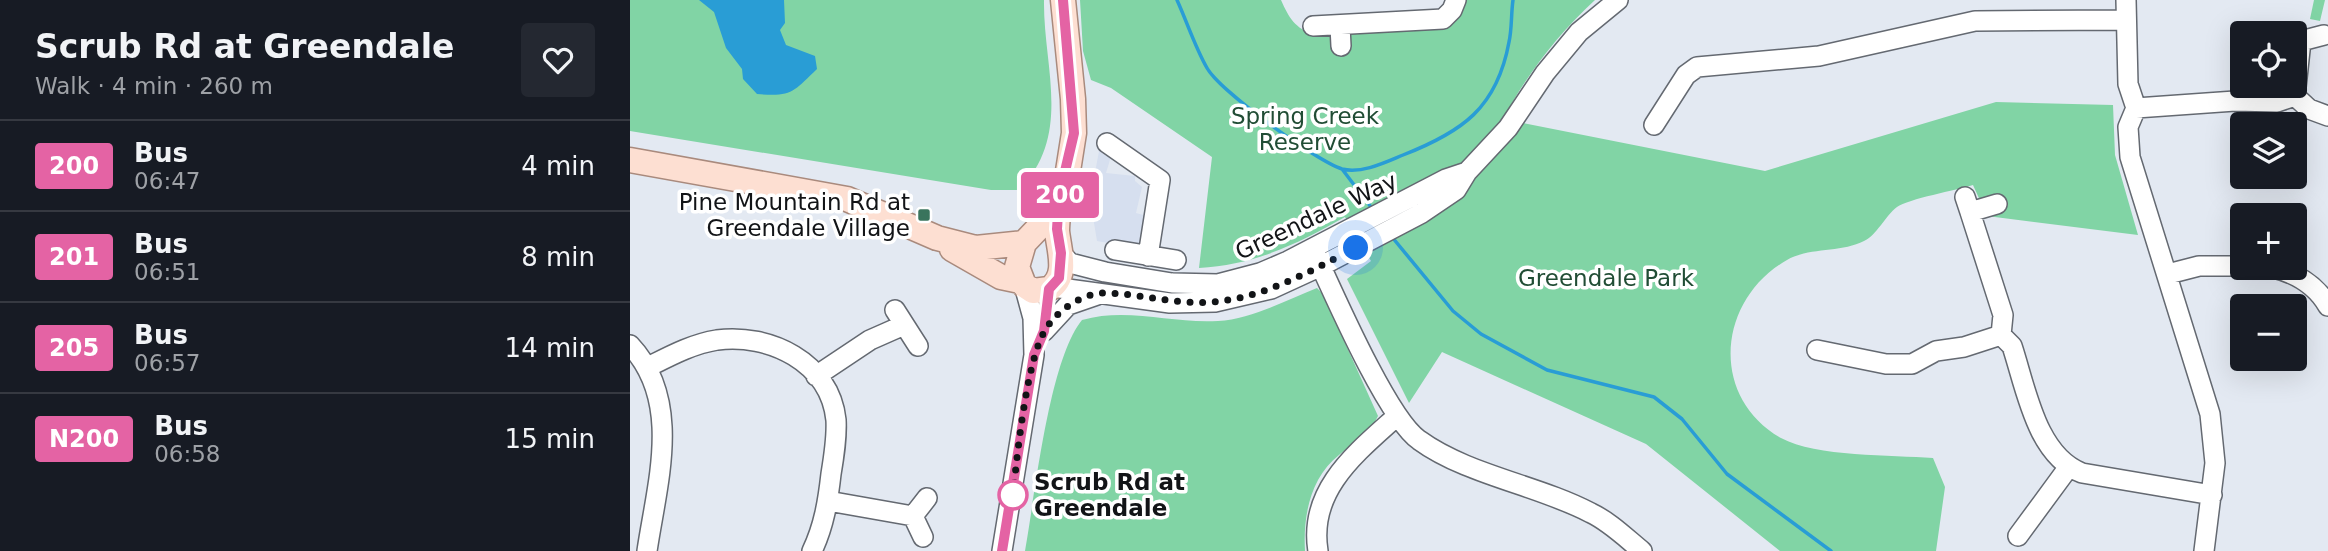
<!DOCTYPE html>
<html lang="en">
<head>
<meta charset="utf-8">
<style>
  :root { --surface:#171b24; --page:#242831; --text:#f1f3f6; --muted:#9ea1a6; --line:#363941 }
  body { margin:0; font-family:"DejaVu Sans",sans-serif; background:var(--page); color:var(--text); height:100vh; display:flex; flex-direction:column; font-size:26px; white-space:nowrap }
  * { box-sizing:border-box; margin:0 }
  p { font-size:23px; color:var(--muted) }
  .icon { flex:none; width:38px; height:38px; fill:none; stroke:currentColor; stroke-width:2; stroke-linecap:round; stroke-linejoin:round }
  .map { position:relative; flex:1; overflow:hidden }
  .sheet { display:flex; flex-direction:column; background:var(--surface); width:630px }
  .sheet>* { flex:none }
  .badge { padding:0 14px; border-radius:5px; font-size:24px; line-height:46px }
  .fabs { position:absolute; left:1600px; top:21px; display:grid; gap:14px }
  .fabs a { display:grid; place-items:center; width:77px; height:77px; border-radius:7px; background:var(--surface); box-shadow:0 7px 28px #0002; font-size:35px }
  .you { position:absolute; width:35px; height:35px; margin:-18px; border:5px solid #fff; border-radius:50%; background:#1a73e8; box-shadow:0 0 0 10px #1a73e833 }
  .map>.badge { position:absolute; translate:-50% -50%; box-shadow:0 0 0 4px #fff }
  .round { display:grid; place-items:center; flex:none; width:74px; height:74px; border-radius:7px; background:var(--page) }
  .summary { display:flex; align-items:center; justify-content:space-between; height:119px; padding:0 35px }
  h1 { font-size:33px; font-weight:700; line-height:52px }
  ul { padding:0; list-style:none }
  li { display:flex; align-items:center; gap:21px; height:91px; padding:0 35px; border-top:2px solid var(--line) }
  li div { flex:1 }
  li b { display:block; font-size:26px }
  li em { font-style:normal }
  li .badge { min-width:77px; font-weight:700; text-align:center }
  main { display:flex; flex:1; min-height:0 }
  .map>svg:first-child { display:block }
</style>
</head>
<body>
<main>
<section class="sheet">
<div class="summary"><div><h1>Scrub Rd at Greendale</h1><p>Walk · 4 min · 260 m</p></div><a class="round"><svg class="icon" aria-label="heart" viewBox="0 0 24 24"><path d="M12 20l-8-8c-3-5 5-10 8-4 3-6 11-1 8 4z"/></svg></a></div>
<ul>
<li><span class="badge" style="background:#e463a4;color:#fff">200</span><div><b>Bus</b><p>06:47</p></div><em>4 min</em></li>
<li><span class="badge" style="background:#e463a4;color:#fff">201</span><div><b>Bus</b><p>06:51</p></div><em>8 min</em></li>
<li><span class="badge" style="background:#e463a4;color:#fff">205</span><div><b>Bus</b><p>06:57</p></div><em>14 min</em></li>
<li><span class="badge" style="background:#e463a4;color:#fff">N200</span><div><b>Bus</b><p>06:58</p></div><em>15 min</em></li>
</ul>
</section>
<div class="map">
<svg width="1698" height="551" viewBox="0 0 1698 551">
  <rect width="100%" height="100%" fill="#e3e9f2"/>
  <path fill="#d6dfef" d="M470,146L482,153L476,173L505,176V181L512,187L506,213L517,216L511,249L467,241L460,199Z"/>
  <path fill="#81d4a5" d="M0,0H414C413,67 443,135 389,190H361L0,131Z
    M450,0H651C659,18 665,28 684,35L790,27L834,0H965C928,34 897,74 873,119L1135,171L1366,102L1483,105L1485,155L1508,235L1357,216L1343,185C1327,190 1278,199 1267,207C1255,216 1247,235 1234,241C1211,253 1179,247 1157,260C1088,299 1078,396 1151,438C1186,457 1262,455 1303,458L1315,487L1306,551H1150L1016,444L812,352L779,403L717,279L741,261L715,217C667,244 625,265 569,268L582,157L481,88L461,80L453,51Z
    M1684,0H1695L1690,21L1680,19Z
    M687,288L693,294L748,416C740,434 723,443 709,455C680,478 673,516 675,551H395C405,496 419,360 452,320C498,307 543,324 588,321C622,319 656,300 687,288Z"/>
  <path fill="#299dd5" d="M69,0H154L155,23L150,30L156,45L185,56L187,69C163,92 162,97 127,94L113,79L112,69L96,48L84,12Z"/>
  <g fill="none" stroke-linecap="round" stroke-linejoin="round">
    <path stroke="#299dd5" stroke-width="3.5" d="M547,0C557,22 565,47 577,68C590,91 686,161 712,169C732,174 756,162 773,155C832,132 867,108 879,42C882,29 881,14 883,0
      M712,169L744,211
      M762,237L823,311L851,334L917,370L1024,397L1052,419L1097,474L1201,551"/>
    <g stroke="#646971" stroke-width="22">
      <path id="minor" d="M1496,0L1498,84L1506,108L1498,127L1500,157L1580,414L1585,463L1574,551
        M683,26L813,19L822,10L826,0
        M710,26L711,46
        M1664,35L1671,41L1694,35
        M1665,96L1671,41
        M1506,108L1605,101L1647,102L1665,96L1679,109L1698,116
        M1024,125L1056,75L1067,67L1189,56L1345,21L1496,20
        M477,143L530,180L518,256
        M1335,197L1340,212L1367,204
        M1340,212L1373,315L1371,335L1382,346C1396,388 1406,455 1452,473L1582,495
        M683,249C702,290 757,418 789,440C837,475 908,485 961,513C980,522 996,538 1012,551
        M485,250L546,260
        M431,253L440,263L475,272L542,283L588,284L630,273L658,261L816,179L837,172
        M1644,268C1668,274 1686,285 1698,306
        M1538,274L1569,266H1612
        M423,287L540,303L585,302L641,289L691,266L792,213L826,190L837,172L878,128L915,73L949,32L988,0
        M265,310L288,346
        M414,331L438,305L467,295
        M0,345C53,401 27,483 17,551
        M1187,350L1256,364H1282L1306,351L1334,347L1371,335
        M18,367C40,356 62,344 87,340C139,333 200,362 206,420C207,438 204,456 201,474C198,501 194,526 182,551
        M186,376L240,340L274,325
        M198,501L283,516
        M1388,536L1438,468
        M293,537L283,516L297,498
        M372,551L404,355L403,318L394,285
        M688,551C678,490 726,453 767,416"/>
    </g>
    <g stroke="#a98a7d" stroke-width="27">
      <path id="major" d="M0,160L217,199L307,238L346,248L394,243
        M429,197C429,209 427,221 427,231C429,251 439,276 419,289L403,291L394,285L387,267L394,243L415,221L429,197L438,171L444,133L443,99L433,0
        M322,249L371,277L390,281"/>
    </g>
    <use href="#minor" stroke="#fff" stroke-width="19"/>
    <use href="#major" stroke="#fddfd2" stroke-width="24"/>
  </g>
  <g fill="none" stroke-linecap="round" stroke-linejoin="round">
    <g stroke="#fff" stroke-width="16">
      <path id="line" d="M372,551L404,355L414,331L419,289L429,278L431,253L427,229L429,197L444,133L433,0"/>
    </g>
    <use href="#line" stroke="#e463a4" stroke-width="10"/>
    <path stroke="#121417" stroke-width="7" stroke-dasharray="0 12.6" d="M383,495C387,456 396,367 413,334C424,312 452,292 477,293C513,294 546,305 582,302C634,298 680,271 726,248"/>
  </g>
  <rect fill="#39745d" stroke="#fff" stroke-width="2.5" x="287" y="208" width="14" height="14" rx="3.5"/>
  <circle fill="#fff" stroke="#e463a4" stroke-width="3.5" cx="383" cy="495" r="14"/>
  <g text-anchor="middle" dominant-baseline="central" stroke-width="7" stroke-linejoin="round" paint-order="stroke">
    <g font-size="23" fill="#214d35" stroke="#fff">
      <text x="675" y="116">Spring Creek<tspan x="675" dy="26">Reserve</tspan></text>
      <text x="976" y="278">Greendale Park</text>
    </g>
    <g font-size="23" fill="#121417" stroke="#fff" text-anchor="end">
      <text x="280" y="202">Pine Mountain Rd at<tspan x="280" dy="26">Greendale Village</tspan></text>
    </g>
    <g font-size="23" fill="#121417" stroke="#fff">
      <text transform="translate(686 216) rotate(-25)">Greendale Way</text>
    </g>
    <g font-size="23" font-weight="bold" fill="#121417" stroke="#fff" text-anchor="start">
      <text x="404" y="482">Scrub Rd at<tspan x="404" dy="26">Greendale</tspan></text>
    </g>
  </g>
</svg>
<div class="fabs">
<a><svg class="icon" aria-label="locate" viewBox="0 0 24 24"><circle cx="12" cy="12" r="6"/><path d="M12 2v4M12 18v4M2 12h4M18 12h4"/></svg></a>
<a><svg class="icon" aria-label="layers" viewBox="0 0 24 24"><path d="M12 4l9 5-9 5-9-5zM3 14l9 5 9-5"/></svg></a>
<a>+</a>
<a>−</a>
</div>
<div class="you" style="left:726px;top:248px"></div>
<b class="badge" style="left:430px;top:195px;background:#e463a4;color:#fff">200</b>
</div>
</main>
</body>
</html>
